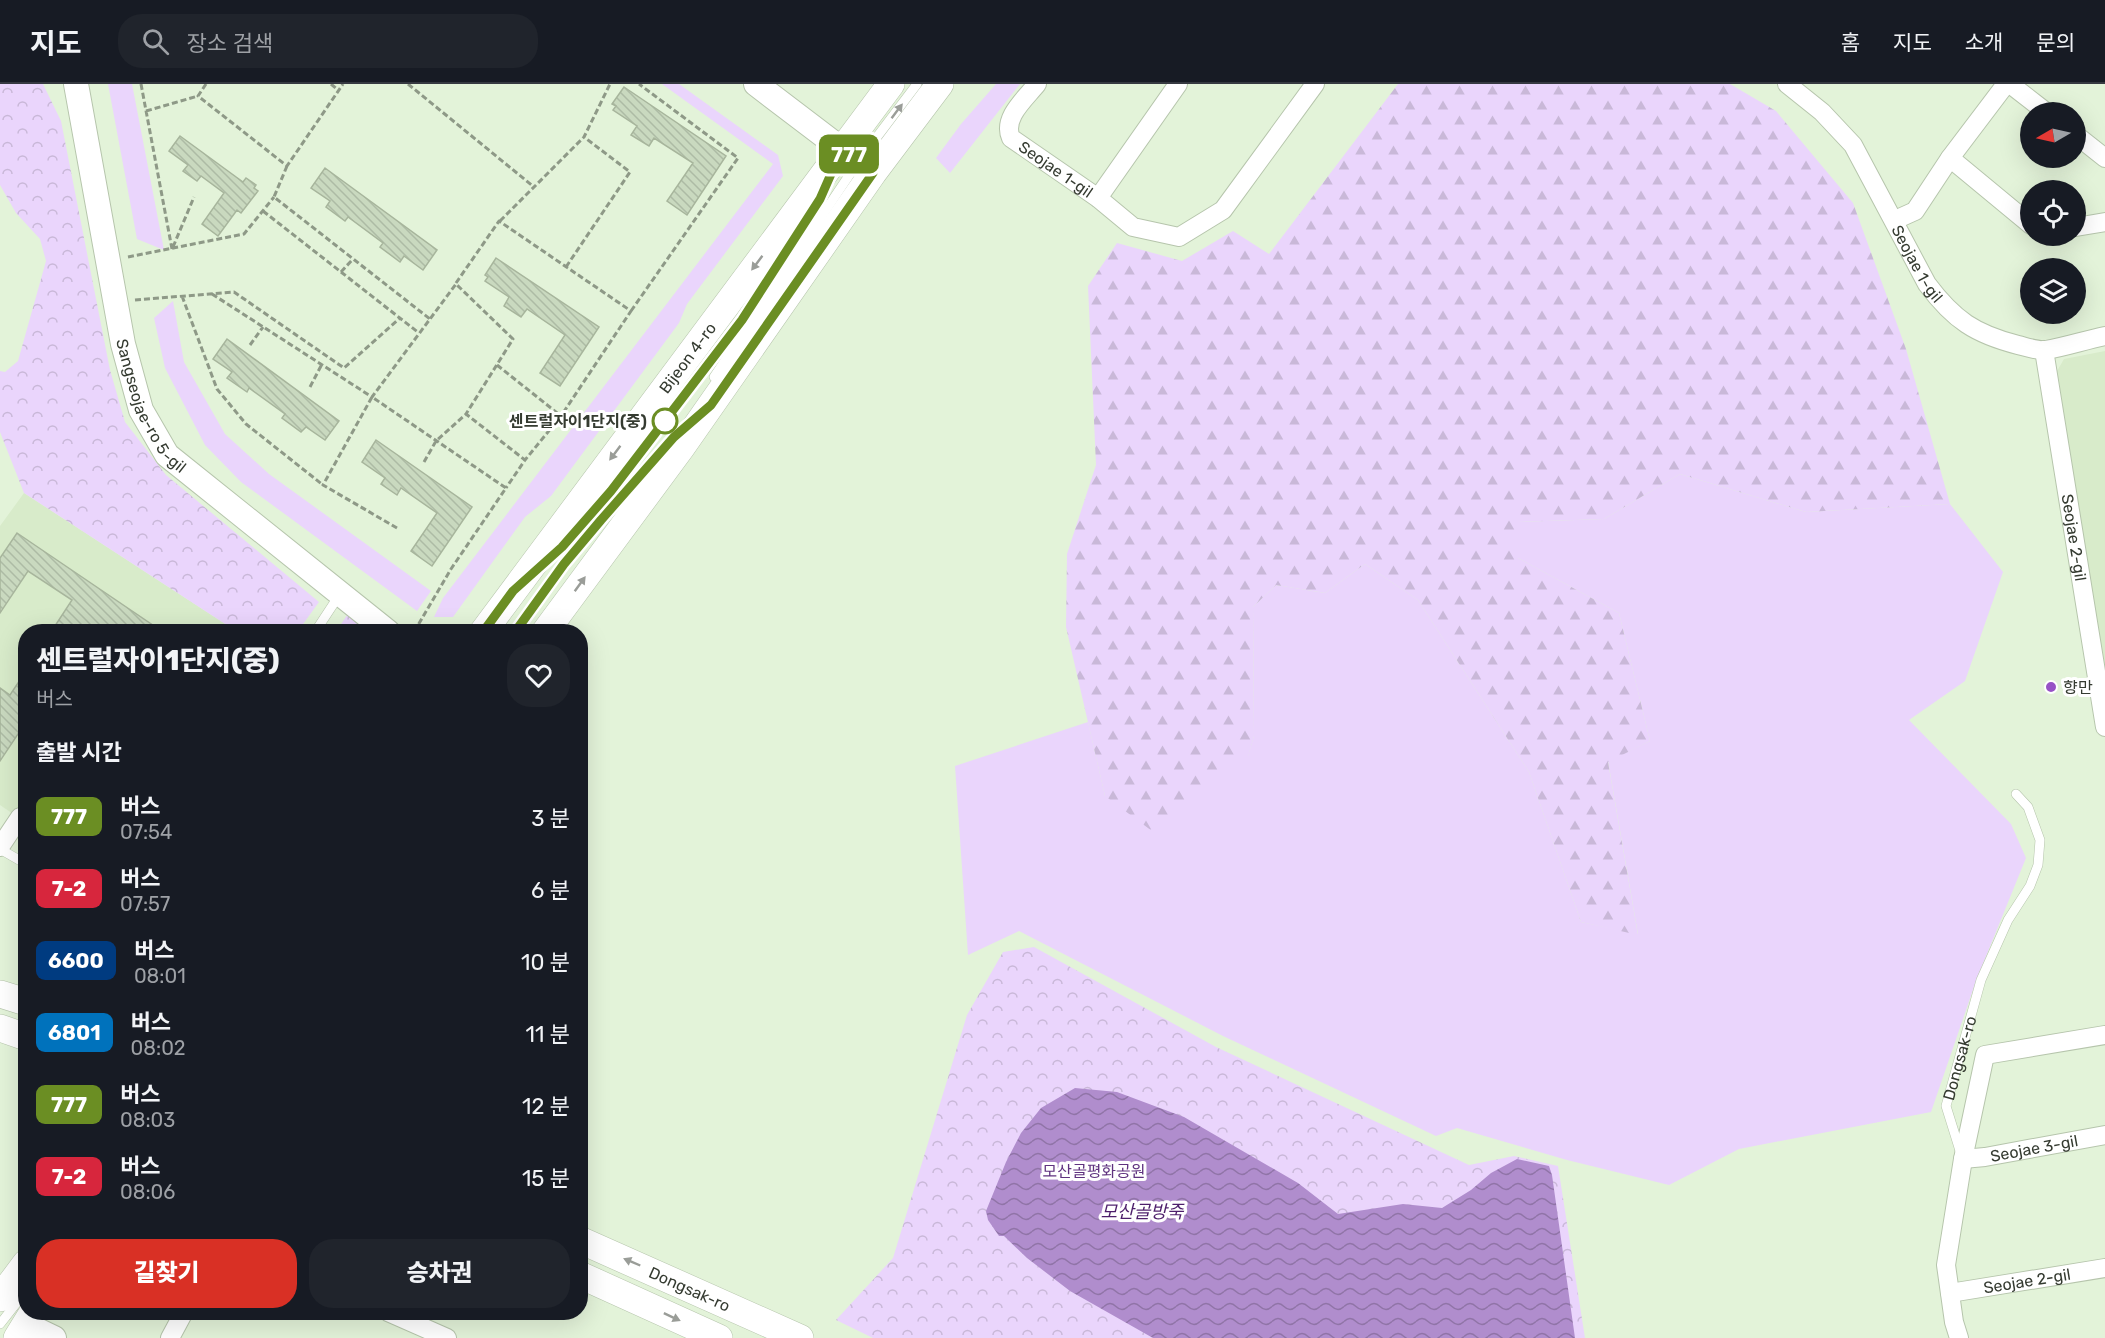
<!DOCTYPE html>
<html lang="ko">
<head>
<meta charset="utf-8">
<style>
  :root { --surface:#171b24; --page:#20242c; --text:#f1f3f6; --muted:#9ea1a6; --line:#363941; --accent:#d93025 }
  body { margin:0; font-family:Rubik,"Noto Sans KR",sans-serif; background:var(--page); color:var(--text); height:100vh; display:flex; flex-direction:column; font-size:22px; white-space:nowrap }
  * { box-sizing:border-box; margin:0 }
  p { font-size:20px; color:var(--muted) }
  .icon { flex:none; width:33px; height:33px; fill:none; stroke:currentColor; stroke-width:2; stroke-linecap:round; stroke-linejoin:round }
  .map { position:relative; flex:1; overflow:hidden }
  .sheet { position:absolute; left:18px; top:540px; width:570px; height:696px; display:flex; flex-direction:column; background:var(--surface); border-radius:24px; box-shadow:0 6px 24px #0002 }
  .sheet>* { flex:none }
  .badge { padding:0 12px; border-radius:9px; font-size:21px; line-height:39px }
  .needle { width:39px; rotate:261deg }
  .tools { position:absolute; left:2020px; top:18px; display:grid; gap:12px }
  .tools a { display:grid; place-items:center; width:66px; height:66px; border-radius:50%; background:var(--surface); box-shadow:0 6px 24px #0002; font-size:30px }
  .map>.badge { position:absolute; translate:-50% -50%; box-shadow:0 0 0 3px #fff }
  h2 { padding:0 18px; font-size:22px; line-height:54px }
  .round { display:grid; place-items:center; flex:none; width:63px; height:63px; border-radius:24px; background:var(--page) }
  .headline { display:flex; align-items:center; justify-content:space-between; height:102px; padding:0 18px }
  h1 { font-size:28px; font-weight:800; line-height:45px }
  .primary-button { display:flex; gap:12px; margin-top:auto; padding:12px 18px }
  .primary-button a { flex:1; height:69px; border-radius:24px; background:var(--accent); color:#fff; font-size:24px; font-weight:800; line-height:69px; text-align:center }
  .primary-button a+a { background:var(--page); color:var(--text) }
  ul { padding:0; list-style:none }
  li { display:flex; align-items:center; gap:18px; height:72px; padding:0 18px }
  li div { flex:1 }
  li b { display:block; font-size:22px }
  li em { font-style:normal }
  li .badge { min-width:66px; font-weight:700; text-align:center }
  header { display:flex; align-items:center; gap:36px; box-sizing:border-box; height:84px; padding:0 30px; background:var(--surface); border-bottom:2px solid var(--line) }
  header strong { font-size:28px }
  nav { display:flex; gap:33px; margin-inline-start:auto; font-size:21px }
  .search { width:420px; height:54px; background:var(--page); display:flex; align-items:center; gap:15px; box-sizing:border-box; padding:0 21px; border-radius:24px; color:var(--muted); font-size:22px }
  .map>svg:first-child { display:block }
</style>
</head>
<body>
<header>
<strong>지도</strong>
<div class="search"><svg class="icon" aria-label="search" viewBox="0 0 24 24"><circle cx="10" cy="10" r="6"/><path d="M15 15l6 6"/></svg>장소 검색</div>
<nav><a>홈</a><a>지도</a><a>소개</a><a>문의</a></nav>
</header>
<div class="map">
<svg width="2105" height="1254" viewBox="0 0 2105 1254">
  <defs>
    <pattern id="forest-firs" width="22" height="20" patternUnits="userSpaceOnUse" patternTransform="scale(1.5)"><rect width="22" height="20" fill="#ead5fc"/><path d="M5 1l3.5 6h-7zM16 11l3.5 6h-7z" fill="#c9b8d8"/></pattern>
    <pattern id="park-crowns" width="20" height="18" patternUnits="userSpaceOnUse" patternTransform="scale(1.5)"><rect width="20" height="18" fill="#ead5fc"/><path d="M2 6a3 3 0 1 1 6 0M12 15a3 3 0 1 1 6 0" fill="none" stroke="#c9b8d8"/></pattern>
    <pattern id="water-waves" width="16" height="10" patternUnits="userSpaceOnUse" patternTransform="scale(1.5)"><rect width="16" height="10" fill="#b08dcd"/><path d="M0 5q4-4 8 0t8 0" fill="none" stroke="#9074a7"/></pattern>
    <pattern id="building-back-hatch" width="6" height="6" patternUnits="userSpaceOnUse" patternTransform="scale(1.5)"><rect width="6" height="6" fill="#c9d9bf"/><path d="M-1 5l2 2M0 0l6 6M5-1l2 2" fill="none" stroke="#adbba5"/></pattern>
  </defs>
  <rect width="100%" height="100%" fill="#e3f3d9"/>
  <path fill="#d8ebca" d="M2105,267V588L2057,287L2064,275Z
    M24,409L236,547L26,548L25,738L0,721V442Z"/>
  <path fill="#ead5fc" d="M108,0H132L164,166L137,155Z
    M662,0H679L778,71L783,92L687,220L679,239L551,412L525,433L453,533H434L443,514L773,80Z
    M996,0H1020L950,89L936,74L961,40Z
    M173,217L184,278L225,350L269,390L431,507L417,527L241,398L205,361L165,284L154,234Z
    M1680,390L1806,428L1950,420L2003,488L1965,597L1909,636L2011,740L2026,774L1976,897L1931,1028L1739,1065L1669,1101L1567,1076L1457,1044L1436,1052L1223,952L1019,847L968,871L955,682L1088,638L1105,712L1248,672L1254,652L1253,523L1276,501L1325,509L1365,480L1418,516L1529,688L1581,838L1638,850L1608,677L1650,657L1619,529L1518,474V438L1604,435Z"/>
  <path fill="url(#forest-firs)" d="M1398,0H1730L1776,27L1853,119L1906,265L1950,420L1806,428L1680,390L1604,435L1518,438V474L1619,529L1650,657L1608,678L1638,851L1581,838L1529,688L1418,516L1365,480L1325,509L1276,501L1253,523L1254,652L1248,673L1152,747L1105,712L1066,543L1067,470L1096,381L1088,202L1117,159L1182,177L1233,147L1269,170Z"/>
  <path fill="url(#park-crowns)" d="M0,0H43L61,37L110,286L125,338L166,391L319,518L298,547H236L24,409L0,348V287L5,288L18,277L46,177L40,155L16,129L0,101Z
    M351,525L381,548H336Z
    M1034,863L1216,963L1469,1081L1514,1072L1558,1082L1585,1254H873L836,1236L893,1174L967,931L1003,868Z"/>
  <path fill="url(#water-waves)" d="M1075,1004L1117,1008L1184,1033L1298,1099L1338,1130L1403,1120L1442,1124L1471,1106L1491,1089L1517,1075L1549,1082L1552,1091L1575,1254H1153L1070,1207L1027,1174L1004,1152H999L988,1136L986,1127L1006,1078L1021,1049L1041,1024Z"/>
  <path fill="url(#building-back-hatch)" stroke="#a7b59c" stroke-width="1.5" d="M624,3L726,72L687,131L667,117L693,79L654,54L649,62L631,51L637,42L613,26L616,22L612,20Z
    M180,52L243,98L246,94L256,101L254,104L258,107L241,129L237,126L218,152L202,140L224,109L201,92L197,97L183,87L188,81L169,67Z
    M325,84L437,166L423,186L404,172L400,178L380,163L383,159L348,133L345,137L326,123L330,117L311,104Z
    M496,174L599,243L560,302L540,289L565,251L527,225L521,233L504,222L509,213L485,197L488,193L485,191Z
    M227,255L339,337L325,356L306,343L301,348L282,334L285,330L249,304L247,308L227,294L232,288L213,275Z
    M376,356L472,423L432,482L411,467L437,429L401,404L397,411L381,400L385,394L362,378Z
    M17,449L163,548H51L72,516L28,487L0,529V474Z
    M26,587V638L0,677V604L10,611Z"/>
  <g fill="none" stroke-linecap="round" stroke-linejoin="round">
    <g stroke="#b6c5ac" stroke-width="10">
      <g id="service">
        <path d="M714,293L858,78L917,0"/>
        <path d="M563,461L611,407L742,236L815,124"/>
        <path d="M315,548L340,510"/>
        <path d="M515,548L564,480L669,359"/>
        <path d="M0,765L26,780"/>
        <path id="s1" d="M1961,1070L1946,1022L1981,896L2008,836L2030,802L2038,781L2040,756L2028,723L2016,710"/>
        <path d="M0,1240L26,1207"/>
      </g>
    </g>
    <g stroke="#b6c5ac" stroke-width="20">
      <g id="minor">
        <path id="s2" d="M1037,0C1025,15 1002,34 1011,54L1098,114L1133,143L1179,153L1223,126L1315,0"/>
        <path id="s3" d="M1787,0L1822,28L1853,61L1927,200C1954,236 1975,250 2018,261C2026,263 2037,267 2046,266C2064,263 2086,256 2105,252"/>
        <path d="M2010,0L2046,28"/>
        <path d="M2076,51L2105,74"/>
        <path d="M1950,74L2031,141"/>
        <path d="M1098,114L1178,0"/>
        <path d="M1895,136L1915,127L1950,74L2006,0"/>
        <path d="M2076,143L2105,138"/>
        <path id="s4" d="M2044,266L2105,643"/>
        <path d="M0,763L20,733"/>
        <path id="s5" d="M1963,1075L1985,1073L2105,1051"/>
        <path id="s6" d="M1950,1209L2105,1184"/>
        <path d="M388,1228L447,1254"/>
        <path d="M170,1254L184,1228"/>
        <path d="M1959,1254L1954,1238L1946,1181L1963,1075L1985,971L2105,951"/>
      </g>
    </g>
    <g stroke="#b6c5ac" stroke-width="26">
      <g id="tertiary">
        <path id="s7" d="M76,0L123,260L141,326L167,371L388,548"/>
        <path d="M756,0L873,89"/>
        <path d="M27,1241L54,1254"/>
      </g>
    </g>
    <g stroke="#b6c5ac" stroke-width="28">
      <g id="secondary">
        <path id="s8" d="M483,548L891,0"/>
        <path d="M545,548L681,364L873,89L940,0"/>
        <path d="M0,910L26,918"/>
        <path d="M0,944L26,953"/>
        <path id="s9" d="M580,1156L800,1254"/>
        <path d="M580,1191L719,1254"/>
        <path d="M0,1214L26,1179"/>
        <path d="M17,1254L33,1228"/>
      </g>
    </g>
    <path stroke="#8e9987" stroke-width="3" stroke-dasharray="6 3" stroke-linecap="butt" d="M141,0L172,165
      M206,0L198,12L287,82L343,0
      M331,0L338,6
      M408,0L534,103
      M146,27L198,12
      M287,82L274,113L430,235
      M263,127L419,249
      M500,137L584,53L610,0
      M173,163L194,113
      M128,173L244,150L274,113
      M566,183L630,88L584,53
      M341,188L353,175
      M456,199L499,137L631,227L561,332
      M212,210L372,313L456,200L513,255L466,330
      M182,212L217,305L246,340L323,401
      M135,216L234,208L344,284L400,234
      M631,227L738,74L639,0
      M250,261L263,243
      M497,281L561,332L525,376
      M310,303L322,280
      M424,378L436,357L466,330L525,376L506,404
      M397,444L323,401L372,313L506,404L451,485L414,548"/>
    <use href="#service" stroke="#fff" stroke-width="9"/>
    <use href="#minor" stroke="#fff" stroke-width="18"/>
    <use href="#tertiary" stroke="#fff" stroke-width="24"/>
    <use href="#secondary" stroke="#fff" stroke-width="27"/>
  </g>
  <defs><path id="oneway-solid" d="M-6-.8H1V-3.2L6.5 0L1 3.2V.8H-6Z" transform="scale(1.5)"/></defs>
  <g fill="#9a9d98">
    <use href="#oneway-solid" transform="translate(897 27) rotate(-53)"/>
    <use href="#oneway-solid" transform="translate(757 179) rotate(127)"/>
    <use href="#oneway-solid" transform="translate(615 369) rotate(127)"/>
    <use href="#oneway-solid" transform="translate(580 500) rotate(-54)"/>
    <use href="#oneway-solid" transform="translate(632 1178) rotate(-157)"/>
    <use href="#oneway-solid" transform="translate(672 1233) rotate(25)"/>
  </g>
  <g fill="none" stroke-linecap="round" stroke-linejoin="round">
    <g stroke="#fff" stroke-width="14">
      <path id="line" d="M483,548L513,507L562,463L611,407L742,236L820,115L842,65L873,89L711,321L674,353L601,436L564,480L515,548"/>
    </g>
    <use href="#line" stroke="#6b8e23" stroke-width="9"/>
  </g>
  <circle fill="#fff" stroke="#6b8e23" stroke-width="3" cx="665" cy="337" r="12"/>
  <circle fill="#9752c6" stroke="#fff" stroke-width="2" cx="2051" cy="603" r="6"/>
  <g text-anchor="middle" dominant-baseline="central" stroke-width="6" stroke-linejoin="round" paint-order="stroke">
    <g font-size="16" fill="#353b31" stroke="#fff">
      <text stroke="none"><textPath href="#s2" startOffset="118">Seojae 1-gil</textPath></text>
      <text stroke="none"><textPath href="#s3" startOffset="225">Seojae 1-gil</textPath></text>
      <text stroke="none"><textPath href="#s8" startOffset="342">Bijeon 4-ro</textPath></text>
      <text stroke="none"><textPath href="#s7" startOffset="333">Sangseojae-ro 5-gil</textPath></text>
      <text stroke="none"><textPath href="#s4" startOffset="190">Seojae 2-gil</textPath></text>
      <text stroke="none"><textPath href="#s1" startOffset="100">Dongsak-ro</textPath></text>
      <text stroke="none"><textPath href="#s5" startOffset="72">Seojae 3-gil</textPath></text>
      <text stroke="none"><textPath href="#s6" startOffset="78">Seojae 2-gil</textPath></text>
      <text stroke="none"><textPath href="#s9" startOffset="120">Dongsak-ro</textPath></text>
    </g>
    <g font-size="16" font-weight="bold" fill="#353b31" stroke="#fff" text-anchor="end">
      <text x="647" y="337">센트럴자이1단지(중)</text>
    </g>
    <g font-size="16" fill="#353b31" stroke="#fff" text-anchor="start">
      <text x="2063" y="603">향만</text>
    </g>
    <g font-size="16" fill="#5f327f" stroke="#fff">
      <text x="1094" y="1087">모산골평화공원</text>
    </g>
    <g font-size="18" font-style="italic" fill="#4d1f6b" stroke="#fff">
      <text x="1142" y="1128">모산골방죽</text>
    </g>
  </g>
</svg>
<div class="tools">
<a><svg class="needle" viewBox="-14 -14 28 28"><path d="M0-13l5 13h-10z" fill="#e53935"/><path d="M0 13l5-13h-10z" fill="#9ea1a6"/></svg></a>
<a><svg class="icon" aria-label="locate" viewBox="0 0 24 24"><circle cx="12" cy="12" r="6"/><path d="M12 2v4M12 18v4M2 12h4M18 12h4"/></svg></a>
<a><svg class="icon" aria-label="layers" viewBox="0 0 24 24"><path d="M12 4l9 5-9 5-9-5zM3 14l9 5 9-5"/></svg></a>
</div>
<b class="badge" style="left:849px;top:70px;background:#6b8e23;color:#fff">777</b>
<section class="sheet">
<div class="headline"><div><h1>센트럴자이1단지(중)</h1><p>버스</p></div><a class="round"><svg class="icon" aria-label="heart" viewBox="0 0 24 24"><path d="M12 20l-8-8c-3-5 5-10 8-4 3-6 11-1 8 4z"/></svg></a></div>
<h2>출발 시간</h2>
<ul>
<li><span class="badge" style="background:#6b8e23;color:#fff">777</span><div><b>버스</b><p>07:54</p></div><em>3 분</em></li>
<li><span class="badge" style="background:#d7263d;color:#fff">7-2</span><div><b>버스</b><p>07:57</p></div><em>6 분</em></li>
<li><span class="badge" style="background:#003b80;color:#fff">6600</span><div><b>버스</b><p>08:01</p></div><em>10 분</em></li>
<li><span class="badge" style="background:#0072bc;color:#fff">6801</span><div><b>버스</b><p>08:02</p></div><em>11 분</em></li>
<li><span class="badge" style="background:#6b8e23;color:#fff">777</span><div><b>버스</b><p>08:03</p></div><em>12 분</em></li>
<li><span class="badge" style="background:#d7263d;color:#fff">7-2</span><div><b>버스</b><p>08:06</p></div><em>15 분</em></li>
</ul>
<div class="primary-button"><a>길찾기</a><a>승차권</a></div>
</section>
</div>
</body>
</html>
